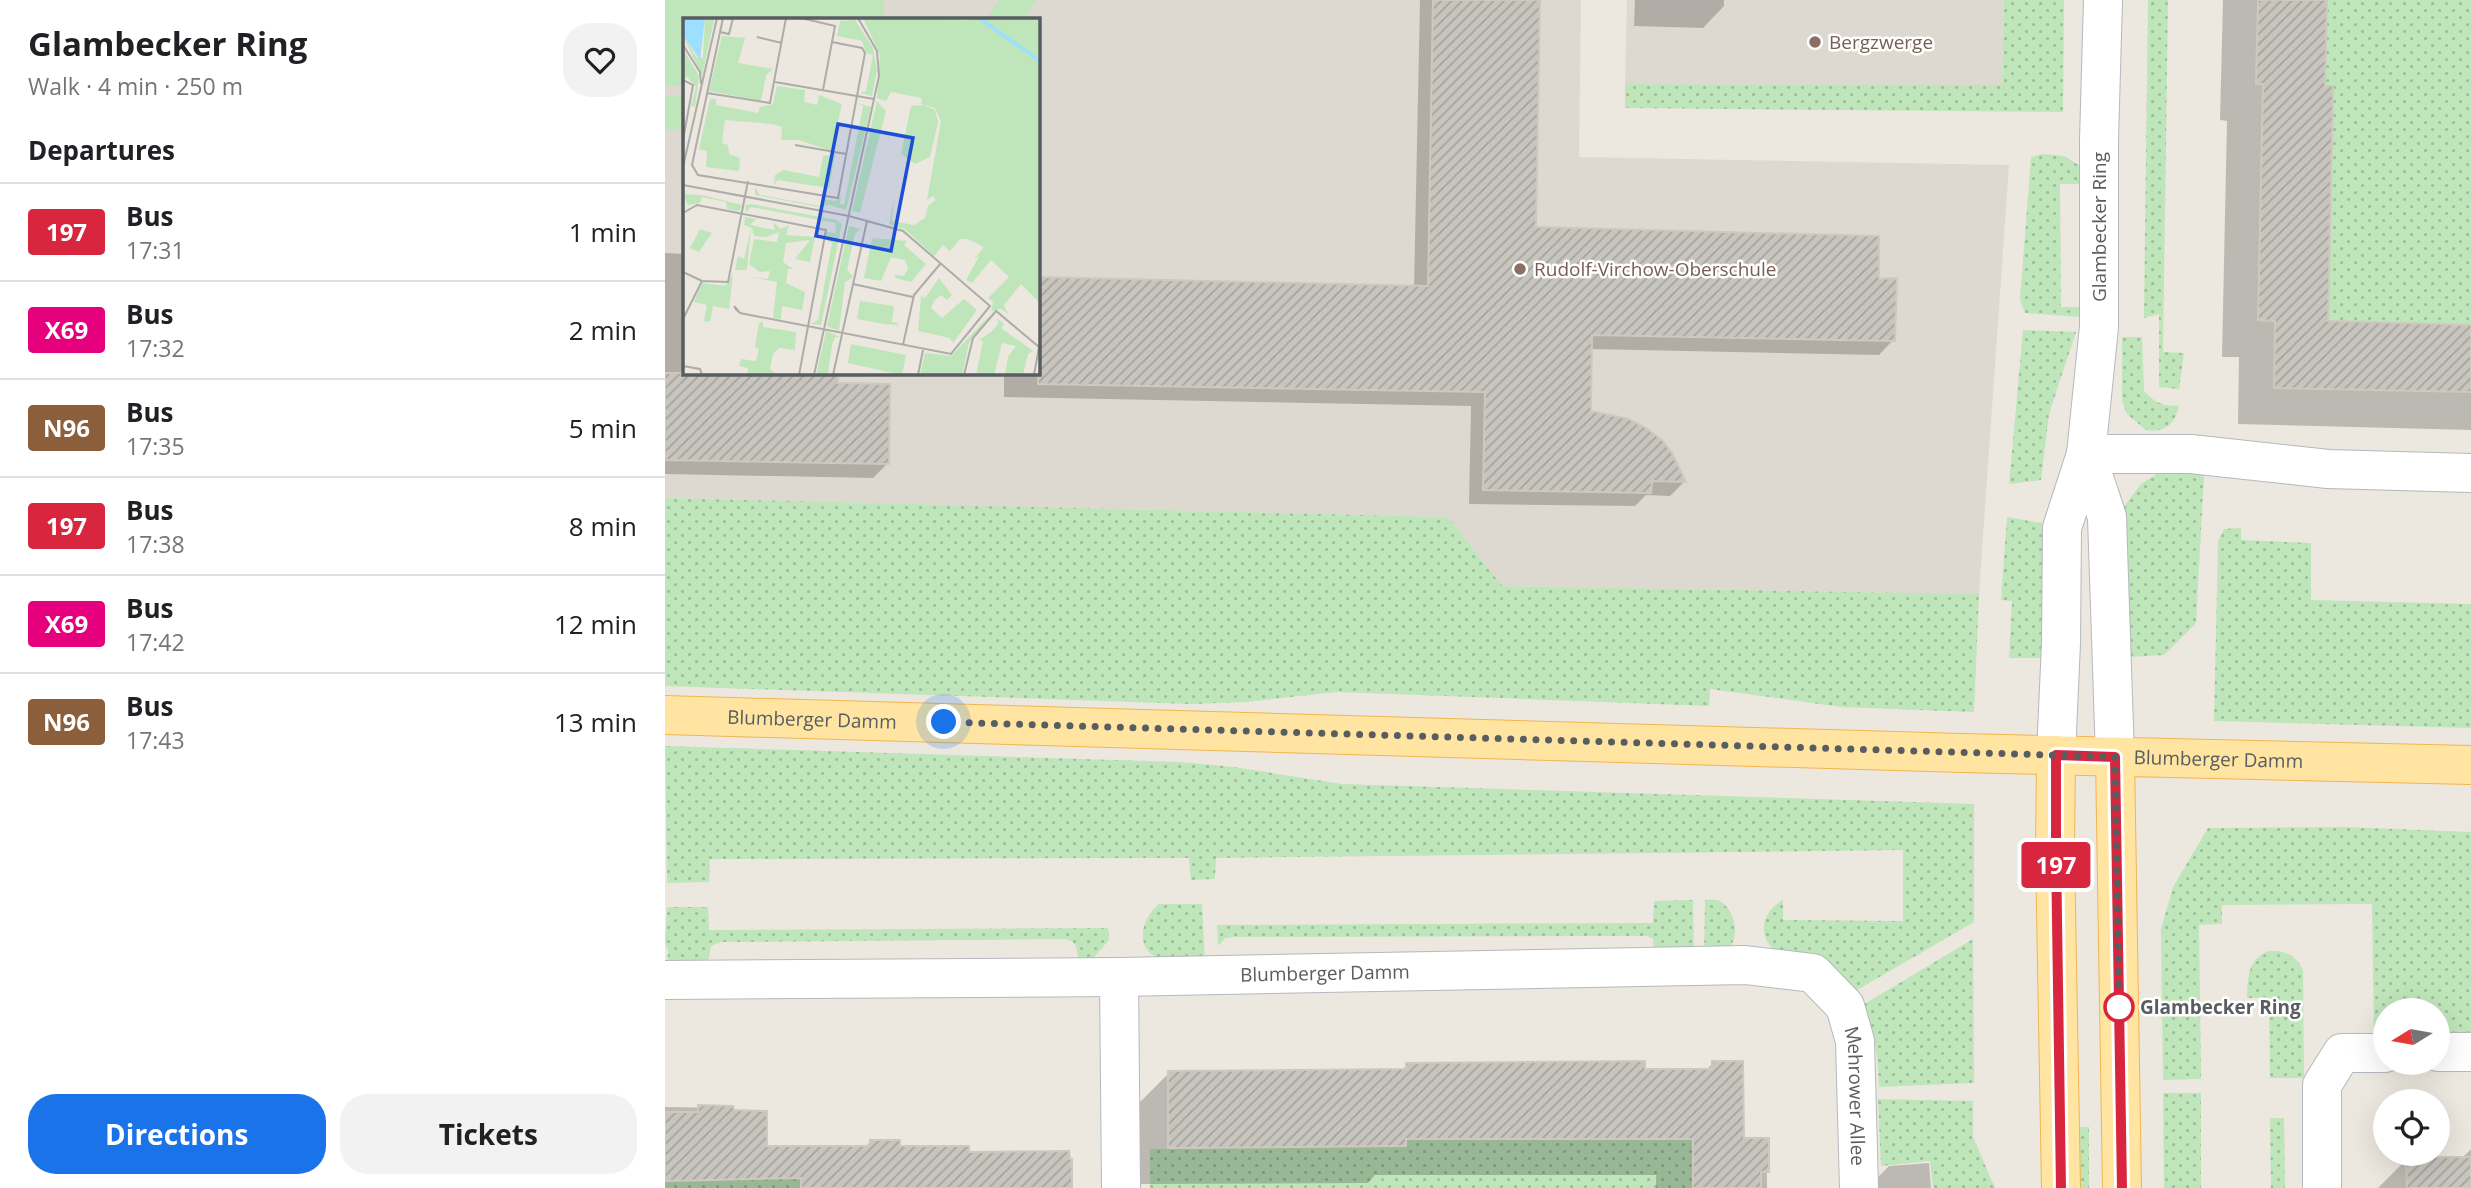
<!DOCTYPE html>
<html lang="en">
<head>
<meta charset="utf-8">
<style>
  :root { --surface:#fff; --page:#f2f2f2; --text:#202124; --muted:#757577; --line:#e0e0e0; --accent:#1a73e8 }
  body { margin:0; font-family:"Open Sans",sans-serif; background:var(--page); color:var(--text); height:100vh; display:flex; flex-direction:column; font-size:26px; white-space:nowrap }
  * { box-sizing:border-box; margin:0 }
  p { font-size:23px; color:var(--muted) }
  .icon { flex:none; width:38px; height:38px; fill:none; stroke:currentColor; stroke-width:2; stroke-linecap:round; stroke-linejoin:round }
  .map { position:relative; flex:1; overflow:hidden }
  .side { display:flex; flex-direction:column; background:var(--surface); width:665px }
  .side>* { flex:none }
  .badge { padding:0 14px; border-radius:5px; font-size:24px; line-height:46px }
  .needle { width:46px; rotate:259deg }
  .fabs { position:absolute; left:1708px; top:998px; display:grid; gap:14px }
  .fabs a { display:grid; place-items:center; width:77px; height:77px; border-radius:50%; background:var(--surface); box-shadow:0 7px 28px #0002; font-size:35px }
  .you { position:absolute; width:35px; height:35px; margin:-18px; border:5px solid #fff; border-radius:50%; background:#1a73e8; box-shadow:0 0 0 10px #1a73e833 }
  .map>.badge { position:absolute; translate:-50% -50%; box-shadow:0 0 0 4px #fff }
  h2 { padding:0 28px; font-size:26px; line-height:63px }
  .round { display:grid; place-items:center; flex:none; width:74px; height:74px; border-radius:28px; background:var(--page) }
  .headline { display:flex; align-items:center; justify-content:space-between; height:119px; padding:0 28px }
  h1 { font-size:33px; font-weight:700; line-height:52px }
  .button { display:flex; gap:14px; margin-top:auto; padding:14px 28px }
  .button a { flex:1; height:80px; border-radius:28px; background:var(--accent); color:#fff; font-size:28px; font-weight:700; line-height:80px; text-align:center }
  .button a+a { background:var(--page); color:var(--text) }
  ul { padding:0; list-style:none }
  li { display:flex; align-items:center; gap:21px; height:98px; padding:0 28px; border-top:2px solid var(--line) }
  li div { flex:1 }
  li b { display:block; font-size:26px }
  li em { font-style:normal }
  li .badge { min-width:77px; font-weight:700; text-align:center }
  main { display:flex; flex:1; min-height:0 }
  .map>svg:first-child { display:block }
</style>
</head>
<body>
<main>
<section class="side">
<div class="headline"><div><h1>Glambecker Ring</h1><p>Walk · 4 min · 250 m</p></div><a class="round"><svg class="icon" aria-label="heart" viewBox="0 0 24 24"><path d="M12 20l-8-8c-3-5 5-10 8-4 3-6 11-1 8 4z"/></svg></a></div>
<h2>Departures</h2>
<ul>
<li><span class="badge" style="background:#d7263d;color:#fff">197</span><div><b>Bus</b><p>17:31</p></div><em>1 min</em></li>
<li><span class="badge" style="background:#e6007e;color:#fff">X69</span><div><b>Bus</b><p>17:32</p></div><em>2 min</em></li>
<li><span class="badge" style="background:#8b5e3c;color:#fff">N96</span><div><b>Bus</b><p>17:35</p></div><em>5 min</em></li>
<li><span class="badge" style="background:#d7263d;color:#fff">197</span><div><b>Bus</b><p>17:38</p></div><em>8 min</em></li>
<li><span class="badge" style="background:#e6007e;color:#fff">X69</span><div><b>Bus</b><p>17:42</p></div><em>12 min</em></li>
<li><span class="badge" style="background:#8b5e3c;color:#fff">N96</span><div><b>Bus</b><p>17:43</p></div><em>13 min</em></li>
</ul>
<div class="button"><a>Directions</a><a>Tickets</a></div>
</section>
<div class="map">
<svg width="1806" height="1188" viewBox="0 0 1806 1188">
  <defs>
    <pattern id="grass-dots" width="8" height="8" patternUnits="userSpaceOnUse" patternTransform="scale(1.75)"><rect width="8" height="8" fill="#bfe5ba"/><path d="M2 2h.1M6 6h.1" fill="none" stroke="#9ebd9b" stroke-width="1.8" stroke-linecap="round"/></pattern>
    <pattern id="building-hatch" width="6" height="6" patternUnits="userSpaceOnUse" patternTransform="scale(1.75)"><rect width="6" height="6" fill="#c8c5be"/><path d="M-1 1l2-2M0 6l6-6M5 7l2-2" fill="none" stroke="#a5a39e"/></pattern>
  </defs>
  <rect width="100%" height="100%" fill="#ece8df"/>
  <path fill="#ded9d0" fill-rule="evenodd" d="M0,0H916L914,157L1344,165L1314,594L837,586L783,517L0,498ZM19,19H373V373H19Z
    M962,0H1339L1337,85L960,84Z"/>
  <path fill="url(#grass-dots)" d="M1339,0H1399L1398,112L960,108V84L1337,85Z
    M1483,0H1503L1498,352L1519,353L1514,389L1494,387V314L1479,318Z
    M1662,0H1806V325L1663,322L1668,87L1660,86Z
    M1378,154L1399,156L1417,167L1418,184H1395L1396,307H1419L1414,317L1360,313L1355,300L1366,157Z
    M1358,330L1411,332L1384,414L1376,480L1344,484Z
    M1457,337H1477L1479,391C1490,403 1498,406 1514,406C1510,425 1499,433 1481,430L1462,414L1457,401Z
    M1509,470L1539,474L1531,623L1499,655L1464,657L1458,508L1476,484L1492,474Z
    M0,498L783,517L837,586L1314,594L1309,712L1176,707L1045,689L1044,706L672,692L581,702L526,704L0,686Z
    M1342,517L1377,523L1379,658H1344L1347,601L1336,600Z
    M1576,528V540L1646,543V600L1806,604V728L1549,721L1553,542L1559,529Z
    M0,746L515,762L569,767L677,784L1309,804V922L1187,993C1163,980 1135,969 1113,953C1091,937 1096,912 1118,900V920L1238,921V850L551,858L550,879L526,880L524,858L45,859L44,882L2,883Z
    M1680,827L1806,832V1035L1773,1036V1010H1720V1036H1709L1707,904L1557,905V924L1534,925L1536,1079L1498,1080L1496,929L1508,887L1543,828Z
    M1028,900L1029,958L989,959L988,939L982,936L570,937L560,938L553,946L552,925L988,923L989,901Z
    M1040,900C1045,900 1051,899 1056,902C1071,911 1076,940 1061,951C1056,955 1046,956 1039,958Z
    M494,904H537L540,962C526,961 507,964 495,959C468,949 477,917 494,904Z
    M2,907H43L44,930L443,928L444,940L424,963H414L411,946L407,941L400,939L56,942L46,946L42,966L2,965L3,950L0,944Z
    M1308,939L1309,1083L1214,1087C1213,1058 1211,1032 1196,1006Z
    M1603,951C1619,949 1631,956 1638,970L1639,1078H1605L1604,998H1582C1583,977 1582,961 1603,951Z
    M1498,1093H1536V1188H1499Z
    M1213,1099L1308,1101V1137L1330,1188H1268L1265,1161L1216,1166Z
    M1605,1118H1619L1620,1188H1606Z
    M1412,1127H1424V1188H1412Z
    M741,1139H1028V1188H485V1149L741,1146Z
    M136,1174V1188H0V1181H30L31,1176C68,1179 98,1179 136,1174Z"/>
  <path fill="#bfe5ba" d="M0,0H219V19H19V86L0,85Z
    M334,0H371L360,19H321Z
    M0,96H19V129H0Z"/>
  <path fill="#0003" d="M755,0H874L869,229L1212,280L1228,340L1214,355L925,349L924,413L1019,482L1005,496L981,495L970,506L804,504L806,406L339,397V373H373V279L749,287Z
    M970,0H1059V6L1038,28L969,26Z
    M1558,0H1660L1658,87L1662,323L1806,326V430L1573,424L1574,357H1557L1562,121L1555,120Z
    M0,253L19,254V373H171V385L222,464L208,478L0,474Z
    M1048,1063L1077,1140H1102V1188H991V1175H710L703,1183L467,1184V1110L504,1073L736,1071L742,1065L1040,1071Z
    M0,1107L67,1108L101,1147L199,1148L205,1142L233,1148L302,1154L405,1188H0Z
    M1806,1149V1188H1713L1742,1159L1797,1158Z
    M1264,1163L1266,1188H1211L1210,1180L1224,1166Z"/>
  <path fill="url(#building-hatch)" stroke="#d0c8bd" stroke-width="2" d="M768,0H875L871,227L1214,236V279L1232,278L1230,341L927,335L926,411L964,419L981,428L997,440L1007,453L1021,482L987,481L986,493L818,490L820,392L373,384V277L763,286Z
    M1593,0H1662L1660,86H1668L1663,321L1806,325V392L1609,388L1610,321L1593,320L1598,84H1591Z
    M0,373H173V383L225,384L224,464L0,460Z
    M980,1061V1069H1047V1061H1078L1079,1138H1104V1172H1096V1188H1028V1139H741V1146L503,1148V1071L741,1069V1063Z
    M33,1105L68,1106L69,1110L102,1111V1146H205V1140H235V1146H304V1152L404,1151L405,1159H407V1188H136V1178L0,1181V1112H33Z
    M1741,1157H1806V1188H1742Z"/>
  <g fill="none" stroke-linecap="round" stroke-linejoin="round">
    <g stroke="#b5b8bd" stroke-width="40">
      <g id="minor">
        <path d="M1421,454H1526L1663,469L1806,473"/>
        <path d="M1421,454L1442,517L1450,757"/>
        <path d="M1391,755L1396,643L1397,528L1421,454L1434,327V140L1438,0"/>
        <path d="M454,977L456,1188"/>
        <path id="s1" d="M0,980L454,977L1080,965L1148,973L1180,1006L1190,1041L1194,1188"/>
        <path d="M1773,1052H1806"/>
        <path d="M1657,1188V1085L1677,1053H1720"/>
      </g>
    </g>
    <g stroke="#f3b450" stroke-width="40">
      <g id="major">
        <path id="s2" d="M0,715L1297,753L1806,765"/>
        <path d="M1391,755L1390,852L1396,1188"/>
        <path d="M1450,757L1457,1188"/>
      </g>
    </g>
    <use href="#minor" stroke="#fff" stroke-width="38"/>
    <use href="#major" stroke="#ffe5a1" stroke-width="38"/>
  </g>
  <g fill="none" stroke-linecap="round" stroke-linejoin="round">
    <g stroke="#fff" stroke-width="16">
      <path id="line" d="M1396,1188L1391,852V755L1450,757L1457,1188"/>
    </g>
    <use href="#line" stroke="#d7263d" stroke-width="10"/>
    <path stroke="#585d61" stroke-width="7" stroke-dasharray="0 12.6" d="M279,722L1450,757L1454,1007"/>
  </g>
  <g fill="#8d6e63" stroke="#fff" stroke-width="2.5">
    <circle cx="1150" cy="42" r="7"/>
    <circle cx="855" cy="269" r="7"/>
  </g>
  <circle fill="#fff" stroke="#d7263d" stroke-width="3.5" cx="1454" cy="1007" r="14"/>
  <g text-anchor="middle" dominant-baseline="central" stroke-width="5" stroke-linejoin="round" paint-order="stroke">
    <g font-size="19" fill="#785e54" stroke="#fff" text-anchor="start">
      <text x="1164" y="42">Bergzwerge</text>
      <text x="869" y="269">Rudolf-Virchow-Oberschule</text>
    </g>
    <g font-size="19" fill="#585d61" stroke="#fff">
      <text transform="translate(1434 227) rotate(-90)">Glambecker Ring</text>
      <text stroke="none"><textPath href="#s2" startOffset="147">Blumberger Damm</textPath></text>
      <text stroke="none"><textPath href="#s2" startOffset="1554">Blumberger Damm</textPath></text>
      <text stroke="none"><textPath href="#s1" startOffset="660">Blumberger Damm</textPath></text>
      <text stroke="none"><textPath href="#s1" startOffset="1286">Mehrower Allee</textPath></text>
    </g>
    <g font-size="19" font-weight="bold" fill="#585d61" stroke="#fff" text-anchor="start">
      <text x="1475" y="1007">Glambecker Ring</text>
    </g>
  </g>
  <g transform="translate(18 18)">
    <rect width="357" height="357" fill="#ece8df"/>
    <path d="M180,0H262L274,40L292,45L315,27L281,0H357V285L338,266L321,287L325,296L318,291L308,293L310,284L305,280L326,259L308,242L289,265L283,262L301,229L285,216V221H277L267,233L260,227L251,238L223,212L206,206L211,179L209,203L231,207L242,200L257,201L263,94L258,103L252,90L238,86L239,80L208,74L203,83L194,80L197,37ZM172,2L190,30L194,52L189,78L177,75L183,73L190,37L183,35L179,23L154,18L157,3ZM39,18L62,20L55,45L90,51L83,57L78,83L26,73ZM0,31L16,58L12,89L8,88L13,69L4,59L0,61ZM94,68L122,72L121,84L134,87L136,77L159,86L148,133L116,122H98L99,109L89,106L42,102L39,125L45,127L46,136L57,140L56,153L23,149L24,133L16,131L27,81H33V87L75,95L77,89L90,86ZM194,83L203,93L177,195L169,193ZM174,85L188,89L163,192L146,187L136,189L72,177V169L77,177L137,188L139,181L153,183L158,177L157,186L161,187L180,88ZM152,136L146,170L95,162L91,167L92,157L101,152L136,159L140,138ZM0,176L19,177L59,187L56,193L44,191L43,184L19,179L17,185L5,187ZM68,186L153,202L159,206L138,307L127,306L135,302L149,225L143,222L144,214L152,215L153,205L68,189L63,194L62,187ZM62,199L73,201L67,207L92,212L90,204L98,211L106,207L103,217L132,219L127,244L112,241L127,222L103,225L100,244L110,251H105L103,265L122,274L119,292L99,288L98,301L90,300L94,264L67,259L85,261L87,253L77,254L66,246L71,221L94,224L96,214L84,219L71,218L69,210L61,207ZM166,208L178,211L172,216L164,252L170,259L162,264L156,313L144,308ZM68,210L64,252H52L55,238L61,241ZM17,211L29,215L16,234L7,230ZM189,220L224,223L221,227L243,246L228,264L212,260V257L221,258L225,250L222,242L208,239L198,263L181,260ZM50,256L46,291L30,288L27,304L21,303L24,287L11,284L19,265L42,268ZM256,260L269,277L264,282L258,277L251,283L248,290L259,300L281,281L294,292L270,325L267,320L235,313L238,278L242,280ZM177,283L211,288L209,304L215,305L214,314V307L206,306V314V307L174,301ZM309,295L286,325L279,357H237L242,335L268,338ZM314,300L321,306L318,310L350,333L345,336L340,357H322L325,339L333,328L319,325L311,357H293L300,323L296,322L308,314L316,305ZM80,304V309L113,314L112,332L96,330L90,336L87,351L94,357H64L65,350L56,348L58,341L73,343L76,331L72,329L76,305ZM143,313L157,319H152L149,327L145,355L133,357ZM168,326L223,337L219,357L165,345Z" fill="#bfe5ba"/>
    <path d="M22,0L31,2L19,58L0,17L14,40H20ZM258,0H262L265,21L281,42L299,41L322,19L357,43V121L350,115L344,133L335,134L332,121L315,124L324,137L300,146L299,152L304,167L338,204L341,194L357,186V285L335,258L327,259L302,234L291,241L301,229L285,221L262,196L256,201L242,200L245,188L253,182L250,178L244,182L258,103L275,73L258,36ZM322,49L334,51L331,68L340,116L318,59ZM344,0L357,24V36L312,1Z" fill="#bfe5ba" fill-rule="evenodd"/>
    <path d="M262,0L287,3L316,26L292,45L274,40Z" fill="#bfe5ba"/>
    <path d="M37,51L50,53L49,73L33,70ZM241,87L252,92L255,104L247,139L232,146L218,136L228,88Z" fill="#bfe5ba"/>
    <path d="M0,0H22L17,42L0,17Z" fill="#9cdfff"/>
    <path fill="none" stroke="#9cdfff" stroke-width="3.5" d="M296,0L357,43"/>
    <path fill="none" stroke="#adaca9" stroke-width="2" d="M40,0L9,147L15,157L155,180L182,35L179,30L149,24M118,0L152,8L140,72M37,14L46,16L50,0M74,19L99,25M0,27L17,54L18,66M0,62L10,67L0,122M92,64L191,81M24,75L87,85L103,0M112,127L163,136M0,149L34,0M0,167L166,198M0,195L14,187L143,212L116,357M0,254L19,263L45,264L65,163M170,266L230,279M54,293L51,288L57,295L268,336L307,288L220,213L166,198M0,301L19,263M220,327L231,277L258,245M0,348L17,351L19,357M131,357L196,58L194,33L175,0M150,357L184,203M235,357L240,332M281,357L290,320L313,293L356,329L351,357"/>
    <path fill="#1d4ed8" fill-opacity="0.15" stroke="#1d4ed8" stroke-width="3.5" d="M155,106L230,120L208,233L133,218Z"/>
    <rect width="357" height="357" fill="none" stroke="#585d61" stroke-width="3.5"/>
  </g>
</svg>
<div class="fabs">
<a><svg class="needle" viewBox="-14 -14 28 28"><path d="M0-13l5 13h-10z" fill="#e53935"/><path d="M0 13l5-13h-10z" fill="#757577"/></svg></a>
<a><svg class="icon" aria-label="locate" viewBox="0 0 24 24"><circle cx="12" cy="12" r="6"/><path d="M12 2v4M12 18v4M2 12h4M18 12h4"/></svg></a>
</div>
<div class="you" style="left:279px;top:722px"></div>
<b class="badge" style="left:1391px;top:865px;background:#d7263d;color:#fff">197</b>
</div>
</main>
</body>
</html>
